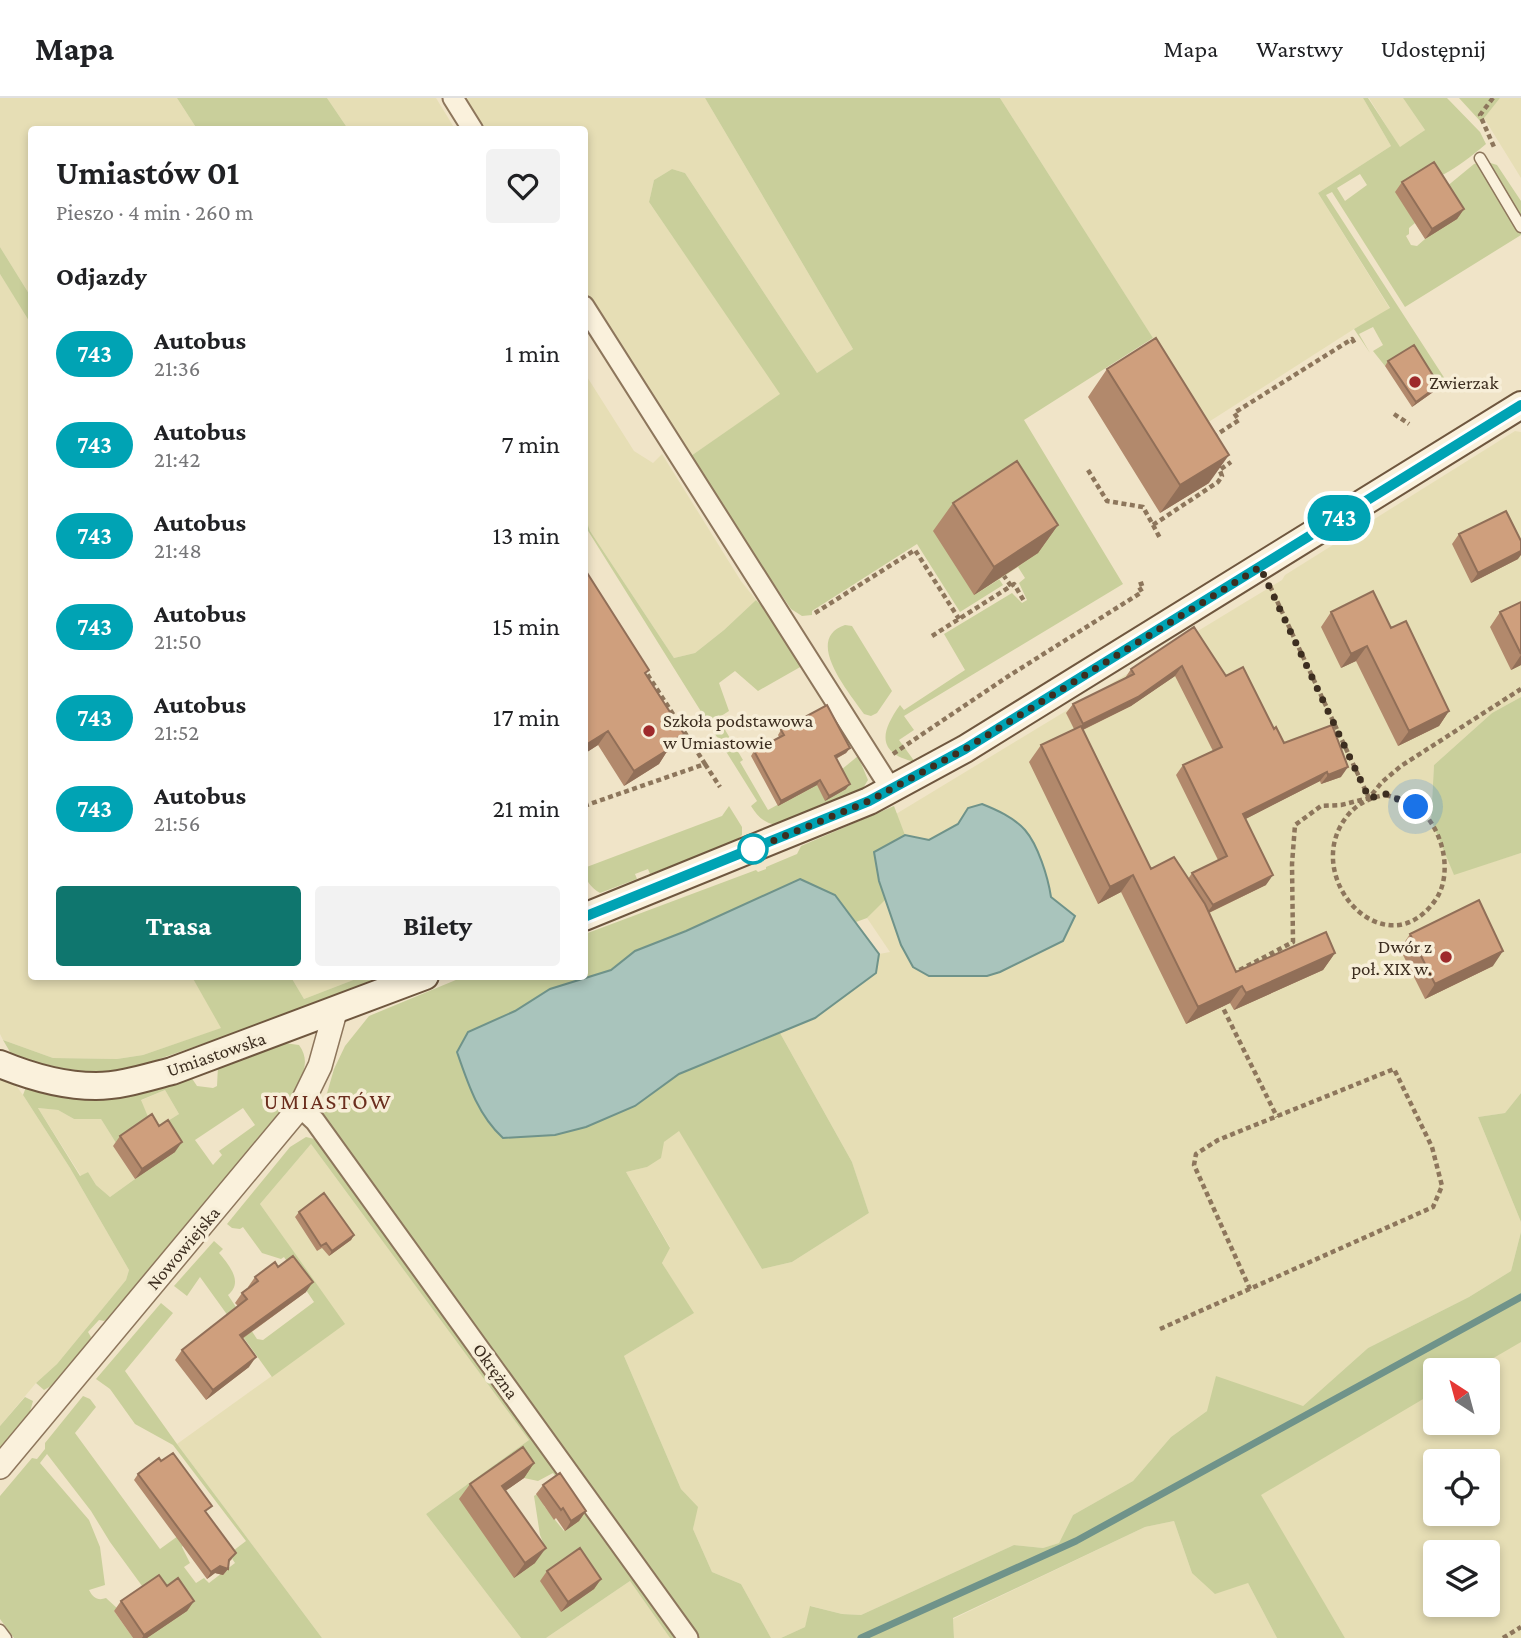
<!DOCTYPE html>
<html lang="pl">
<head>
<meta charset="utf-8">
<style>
  :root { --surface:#fff; --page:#f2f2f2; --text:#202124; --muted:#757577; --line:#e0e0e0; --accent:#0f766e }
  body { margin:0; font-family:"Crimson Pro",serif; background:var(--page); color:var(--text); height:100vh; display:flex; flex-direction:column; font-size:26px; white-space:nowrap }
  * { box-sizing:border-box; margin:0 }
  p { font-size:23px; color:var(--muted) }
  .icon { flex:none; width:38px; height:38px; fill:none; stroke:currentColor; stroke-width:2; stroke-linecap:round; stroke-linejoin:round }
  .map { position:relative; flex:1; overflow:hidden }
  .sheet { position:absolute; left:28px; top:28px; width:560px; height:854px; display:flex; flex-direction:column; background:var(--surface); border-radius:7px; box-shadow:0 4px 10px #0003 }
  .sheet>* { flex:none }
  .badge { padding:0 14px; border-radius:23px; font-size:24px; line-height:46px }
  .needle { width:46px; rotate:324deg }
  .tools { position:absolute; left:1423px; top:1260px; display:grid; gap:14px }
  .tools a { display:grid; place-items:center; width:77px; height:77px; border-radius:7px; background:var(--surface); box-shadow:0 4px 10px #0003; font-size:35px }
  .you { position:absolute; width:35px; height:35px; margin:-18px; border:5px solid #fff; border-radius:50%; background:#1a73e8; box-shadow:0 0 0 10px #1a73e833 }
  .map>.badge { position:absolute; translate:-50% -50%; box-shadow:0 0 0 4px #fff }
  h2 { padding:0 28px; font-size:26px; line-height:63px }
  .round { display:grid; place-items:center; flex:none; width:74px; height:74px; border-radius:7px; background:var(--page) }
  .head { display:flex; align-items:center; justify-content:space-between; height:119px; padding:0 28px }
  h1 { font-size:33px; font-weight:700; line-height:52px }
  .primary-button { display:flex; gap:14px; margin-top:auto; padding:14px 28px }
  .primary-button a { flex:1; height:80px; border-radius:7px; background:var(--accent); color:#fff; font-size:28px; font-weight:700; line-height:80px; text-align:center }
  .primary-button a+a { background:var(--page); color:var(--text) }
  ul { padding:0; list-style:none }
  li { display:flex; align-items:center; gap:21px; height:91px; padding:0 28px }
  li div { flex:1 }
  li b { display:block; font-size:26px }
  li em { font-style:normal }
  li .badge { min-width:77px; font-weight:700; text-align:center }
  header { display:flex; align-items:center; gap:42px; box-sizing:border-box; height:98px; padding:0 35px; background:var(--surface); border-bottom:2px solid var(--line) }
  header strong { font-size:33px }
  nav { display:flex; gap:38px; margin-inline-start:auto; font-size:24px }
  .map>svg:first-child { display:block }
</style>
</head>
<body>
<header>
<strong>Mapa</strong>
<nav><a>Mapa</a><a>Warstwy</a><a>Udostępnij</a></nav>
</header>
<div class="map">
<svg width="1521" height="1540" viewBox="0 0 1521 1540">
  <rect width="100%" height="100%" fill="#f0e4c8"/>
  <path fill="#e6deb5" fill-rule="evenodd" d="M0,0H177L197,31L32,32L31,199L0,149Z
    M327,0H436L455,31H348Z
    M462,0H705L853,251L817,275L685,75L672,71L654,82L649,104L781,296L688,360L585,194L584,32L482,31Z
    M1000,0H1363L1391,48L1318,95L1390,211L1354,231L1207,325Z
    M1369,0H1403L1425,32L1400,50Z
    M1500,0H1521V80L1484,20Z
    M0,176L32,226V878L192,879L222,930L143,957L117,961L53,960L3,942L0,936Z
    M584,274L634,353L653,365L662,356L741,483L756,502L724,532L695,555L674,560L590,433L584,415Z
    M1515,333L1521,334V599L1492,615L1434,667L1431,722L1454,776L1521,755V995L1505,1015L1478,1019L1521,1124V1134L1511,1173L1469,1199L1368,1250L1303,1308L1207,1313L1171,1339L1133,1383L1073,1417L1059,1445L1043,1450L1014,1447L861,1517L842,1516L811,1508L805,1529L781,1540H771L741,1486L712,1474L693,1431L697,1409L681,1391L624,1258L693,1215L662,1165L670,1149L626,1074L647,1069L664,1044L679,1032L762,1171L792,1164L869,1115L852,1064L780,935L815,920L876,875L879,856L890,854L867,820L885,801L874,754L905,737L896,716L1282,482L1285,477Z
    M291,879H361L304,901Z
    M0,976L10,979L23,997L70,1070L129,1172L126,1182L57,1266L36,1285L0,1328Z
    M165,992L179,1016L163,1026H151L140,1003Z
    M38,1010L58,1012L74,1021H101L116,1045L113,1048L135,1081L110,1099L96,1087L88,1074L81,1078Z
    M311,1046L529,1342L426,1416L521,1540H322L177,1346L344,1226L260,1106Z
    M1521,1242V1540H1345L1260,1397L1435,1293V1325H1488V1272H1470ZM1435,1363H1488V1416H1435ZM1435,1454H1488V1507H1435Z
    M1174,1423L1192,1475L1248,1485L1277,1540H954L953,1521L1145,1429Z
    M630,1483L670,1540H546Z"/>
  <path fill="#c9cf9b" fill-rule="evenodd" d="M177,0H327L348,31H197Z
    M705,0H1000L1153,240L1024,322L1123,486L904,618L914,632L899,642L915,664C877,655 880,635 900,607L904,612L965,572L944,536L1012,495L1022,505L1027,502L1019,485L1025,480L1018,469L1038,456L975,497L999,481L1003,487L960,514L917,446L812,513V517L802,518L791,511L688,360L780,296L649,104L654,82L672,71L685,75L817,275L853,251Z
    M1363,0H1368L1400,49L1425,32L1403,0H1447L1480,34L1486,46C1453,74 1438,82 1396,93L1415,125L1409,130V136L1406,138L1411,147L1417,148L1425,141L1440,94L1474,66L1484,63L1497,67L1521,103V137L1405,209L1332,94L1326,97L1445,281L1437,286L1436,292L1410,252L1385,268L1373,253L1383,247L1373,229L1359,236L1370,255L1354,231L1390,210L1318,95L1391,48ZM1360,76L1367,87L1345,103L1337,90Z
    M1459,0H1500L1481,24Z
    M0,149L31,199V226L0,176Z
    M584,415L590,433L674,560L695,555L724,532L756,502L769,515L802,568L758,593L735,573L719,585L729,613L718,620L743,662L740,664L768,712L841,672L858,658L868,682L862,692L784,728C767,727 760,722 751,708L757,703L585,428Z
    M845,527L852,528L892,593L877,615L871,618L864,616C849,594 803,541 845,527Z
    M1521,599V755L1454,777L1431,722L1434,667L1492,615Z
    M729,708L742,729V737L730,749L712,753L650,776L648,771L635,776L637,781L600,795C590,789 585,782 584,770L722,718Z
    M894,708L905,737L874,754L879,783L885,802L867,820L856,824L835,797L800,781L686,833L635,853L611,872L550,891L458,954C468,986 478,1017 503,1040L555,1037L635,1008L679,976L780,935L852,1064L869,1115L792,1164L762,1171L679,1033L664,1044L661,1060L647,1069L626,1074L670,1150L662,1165L694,1215L624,1258L681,1391L698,1409L693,1431L712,1474L741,1486L771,1540H694L321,1016L334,971L345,948L369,918L463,879L584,878L585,836L756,772L758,774L766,771V769L797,756L801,748Z
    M192,879H291L304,901L361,879H397L133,970L97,975L62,970L13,959L3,942L53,960L117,961L143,957L221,930Z
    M284,945L299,947C314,967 297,987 287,1006L109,1220L104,1223L99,1222L88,1234L91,1239L85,1251L51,1288L44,1292L36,1285L57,1266L126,1182L129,1172L70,1070L23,997L26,989C48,996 73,1003 95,1002C127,1000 160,987 191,979L197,988L213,990L217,988L218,968ZM165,992L179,1016L163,1026L135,1081L110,1099L96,1087L88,1074L80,1078L38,1010L58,1012L74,1021H101L116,1045L151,1026L141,1002ZM243,1010L255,1027L219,1053L222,1057L213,1067L195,1042Z
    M1521,995V1124L1478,1019L1505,1015Z
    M306,1039L319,1042L679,1540H670L630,1483L546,1540H521L426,1416L529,1342L311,1046L260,1106L345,1226L272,1279L200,1179L187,1198L174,1188L214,1143L223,1151L219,1155C229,1167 244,1184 228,1197L257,1241L263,1242L314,1204L284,1159L281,1161L262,1155L243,1129L240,1131L232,1130L227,1126L290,1049ZM512,1364L524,1380L538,1383L553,1375L578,1409L564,1433L544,1408L540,1394L534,1398L540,1437L545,1449L542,1455L515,1479L460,1401Z
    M1521,1134V1244L1473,1272H1435V1294L1261,1397L1345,1540H1277L1248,1485L1215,1496L1192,1475L1174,1423L1145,1429L953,1520L954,1540H781L805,1529L810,1508L842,1516L861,1517L1014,1447L1043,1450L1059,1445L1073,1417L1133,1383L1171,1339L1207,1313L1216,1278L1303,1308L1368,1250L1469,1199L1511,1173Z
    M161,1205L173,1215L125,1273L177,1346L322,1540H147L145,1492L110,1444L91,1413L47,1356L40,1365L89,1422L100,1449L105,1487L89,1492C93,1500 98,1503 106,1500L118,1511L114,1513L133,1540H14L0,1521V1398L32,1360L37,1361L45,1351V1345L83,1298L90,1301L96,1309L75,1335L160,1451L178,1438L184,1446L182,1449L190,1465L184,1469L196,1485L204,1480L209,1485L235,1465L229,1456L246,1443L173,1347L135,1326L110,1291L96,1281Z
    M25,1299L33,1303L29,1317L0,1352V1328Z"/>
  <path fill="#a9c4bc" stroke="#6f938a" stroke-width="2" d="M982,706C997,712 1013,719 1025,732C1038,747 1048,779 1051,799L1075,818L1063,843L1000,874L987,878H929L913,869L901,847L879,783L874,754L905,737L929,742L958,726L968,710Z
    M800,781L835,797L879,856L876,875L815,920L679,976L635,1008L586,1029L555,1037L503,1040C478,1017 468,986 457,954L468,934L515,913L550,891L611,872L635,853L686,833Z"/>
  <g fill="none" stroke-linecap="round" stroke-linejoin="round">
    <path stroke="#6f938a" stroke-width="7" d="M861,1540L1076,1443L1521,1199"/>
    <g stroke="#8d765c" stroke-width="13">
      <path id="service" d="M1480,60L1521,129
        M0,1532L6,1540"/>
    </g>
    <g stroke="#8d765c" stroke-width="23">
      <path id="minor" d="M453,0L473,32
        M584,208L891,691
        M300,1009L315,1023L688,1540"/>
    </g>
    <g stroke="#8d765c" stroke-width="26">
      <path id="tertiary" d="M0,1369L300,1009L320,968L335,914"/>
    </g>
    <g stroke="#6f573f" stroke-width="30">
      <path id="secondary" d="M584,819L869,703L965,651L1521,307
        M0,966C29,978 64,988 96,988C121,988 148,979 172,973L425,878"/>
    </g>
    <path stroke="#8d765c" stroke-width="4.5" stroke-dasharray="5 3.5" stroke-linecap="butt" d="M1493,0L1480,17L1494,49
      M1394,316L1409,326
      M1213,339L1239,322L1234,315L1352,241L1355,246
      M1221,371L1231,364
      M1088,372L1107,403L1143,409L1153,427L1218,384L1222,378L1217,365
      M1153,427L1161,442
      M1011,488L1014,486L1024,503
      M1270,488L1369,700
      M815,515L915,452L959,521
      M932,538L1011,488L1004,478
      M893,656L1007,579L1142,494L1138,487L1144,485
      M705,666L720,689
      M1386,697C1396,700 1407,702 1415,708C1443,727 1455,777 1434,804C1387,867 1309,789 1340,729C1350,710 1365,700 1386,697Z
      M584,708L705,666L644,571
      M1232,876L1293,844L1292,766L1295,727L1321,708L1341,707L1369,700L1382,684L1401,668L1521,591
      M1220,904L1277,1019
      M1160,1231L1433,1109L1442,1088L1432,1049L1394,971L1218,1042L1196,1056L1194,1067L1250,1191
      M1503,1540L1521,1529"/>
    <use href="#service" stroke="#faf1dc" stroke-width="10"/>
    <use href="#minor" stroke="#faf1dc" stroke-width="19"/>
    <use href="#tertiary" stroke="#faf1dc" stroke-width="23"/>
    <use href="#secondary" stroke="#faf1dc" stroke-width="26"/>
  </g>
  <path fill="#b2896c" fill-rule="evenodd" d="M1402,84L1464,111L1457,121L1425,141L1395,94Z
    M1388,263L1436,292L1412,309L1385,268Z
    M1107,271L1209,385L1160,415L1088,299Z
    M953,405L1058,427L1038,455L974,497L933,433Z
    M1459,436L1518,461L1471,485L1452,446Z
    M584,470L646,577L673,651L666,655L659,666L624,688L598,647L584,656Z
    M1521,504V567L1511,572L1490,529L1500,514Z
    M1331,514L1391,530L1449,613L1439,628L1398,648L1356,563L1341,570L1321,529Z
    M1194,529L1226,578L1274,631L1284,645L1341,679L1321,686L1320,683L1245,721L1266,787L1209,815L1236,874L1335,855L1323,872L1234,912L1230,905L1186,926L1121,794L1098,806L1029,664L1041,647L1074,631L1066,615L1073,606L1125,580L1131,571ZM1175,578L1213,653L1183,667L1176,677L1218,762L1192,775L1188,781L1151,771L1083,632L1131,608Z
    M781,632L850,650L846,655L836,661L846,691L825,703L817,687L778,708L751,658L754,653L779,639L778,637Z
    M1410,836L1493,868L1425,901L1400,851Z
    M120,1038L175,1054L135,1081L113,1048Z
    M299,1114L354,1137L351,1142L329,1158L322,1150L317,1153L295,1119Z
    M278,1169L306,1194L242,1241L249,1269L206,1302L175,1262L182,1252L238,1208L235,1205L242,1195L248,1190V1189L255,1179Z
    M534,1365L524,1380L505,1393L535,1465L514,1480L459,1401L470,1386Z
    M138,1376L207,1415L232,1461L229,1464L228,1471L223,1477L215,1475L207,1481L134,1382Z
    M543,1387L586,1413L579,1423L565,1433L556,1420L554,1422L536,1396Z
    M547,1473L601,1481L594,1491L561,1514L540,1483Z
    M167,1488L194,1503L187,1513L147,1540H133L114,1513L121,1503Z"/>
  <path fill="#916f58" d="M1464,111L1457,121L1425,141L1432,131Z
    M1439,287L1436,292L1412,309L1416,304Z
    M1229,357L1209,385L1160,415L1180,387Z
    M1058,427L1038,455L974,497L994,469Z
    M1521,453V457L1518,461L1471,485L1478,475Z
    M1367,548L1356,563L1341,570L1351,556Z
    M1521,557V567L1511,572Z
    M1182,568L1175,578L1131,608L1076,635L1083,626Z
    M1449,613L1439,628L1398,648L1409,633Z
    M608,633L598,647L584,656V648Z
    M684,636L673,651L666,655L659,666L624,688L634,673L666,647Z
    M850,650L846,655L831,663L835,658Z
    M1348,669L1341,679L1321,686L1328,677Z
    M1327,674L1320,683L1236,726L1243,716Z
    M820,682L817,687L778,708L781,703Z
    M850,686L846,691L825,703L829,698Z
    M1133,777L1121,794L1098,806L1110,789Z
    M1273,777L1266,787L1206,816L1213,807Z
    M1503,853L1493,868L1425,901L1435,886Z
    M1335,855L1323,872L1234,912L1246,895Z
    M1242,888L1230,905L1186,926L1198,909Z
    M182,1044L175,1054L135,1081L142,1071Z
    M354,1137L351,1142L329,1158L332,1153Z
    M313,1184L306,1194L233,1247L240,1237Z
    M256,1259L249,1269L206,1302L213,1292Z
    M534,1365L524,1380L491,1403L502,1388Z
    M586,1413L579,1423L565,1433L571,1423Z
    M546,1450L535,1465L514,1480L525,1465Z
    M220,1468L228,1471L223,1477L215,1475L207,1481L211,1474Z
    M601,1481L594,1491L561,1514L568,1504Z
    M194,1503L187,1513L147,1540H142L144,1537Z"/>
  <path fill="#cf9f7d" stroke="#916f58" stroke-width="2" d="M1434,64L1464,111L1432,131L1402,84Z
    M1156,240L1229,357L1180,387L1107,271Z
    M1414,247L1439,287L1416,304L1388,263Z
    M1017,363L1058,427L994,469L953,405Z
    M1506,413L1521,443V453L1478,475L1459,436Z
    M584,470L649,572L645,575L684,636L666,647L669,651L634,673L608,633L584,648Z
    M1373,493L1391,530L1406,523L1449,613L1409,633L1367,548L1351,556L1331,514Z
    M1521,504V556L1500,514Z
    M1194,529L1226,578L1243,569L1274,631L1276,629L1284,645L1332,627L1348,669L1328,677L1327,674L1243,716L1273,777L1213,807L1192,775L1227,758L1183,667L1222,649L1182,568L1138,599L1083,626L1073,606L1134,576L1131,571Z
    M827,607L850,650L835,658L850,686L829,698L820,682L781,703L754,653L784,637L781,632Z
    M1081,628L1151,771L1174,759L1205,806L1236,874L1326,834L1335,855L1246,895L1242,888L1198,909L1133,777L1110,789L1041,647Z
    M1479,802L1503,853L1435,886L1410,836Z
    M152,1016L159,1028L168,1022L182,1044L142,1071L120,1038Z
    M324,1095L354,1137L332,1153L326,1145L321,1148L299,1114Z
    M293,1158L313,1184L240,1237L256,1259L213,1292L182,1252L247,1201L242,1195L258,1183L255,1179L275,1164L278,1169Z
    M523,1349L534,1365L502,1388L546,1450L525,1465L470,1386Z
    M173,1355L212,1408L205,1413L236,1455L229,1462L228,1471L220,1468L211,1474L138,1376L159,1360L161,1363Z
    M560,1375L586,1413L571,1423L563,1410L561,1412L543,1387Z
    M580,1450L601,1481L568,1504L547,1473Z
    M159,1477L167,1488L178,1480L194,1503L144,1537L121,1503Z"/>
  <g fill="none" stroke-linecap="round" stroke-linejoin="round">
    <g stroke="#fff" stroke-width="16">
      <path id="line" d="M584,819L869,703L965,651L1521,307"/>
    </g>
    <use href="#line" stroke="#00a3b4" stroke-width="10"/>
    <path stroke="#3d2e20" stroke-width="7" stroke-dasharray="0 12.6" d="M753,751L746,754L869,703L965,651L1260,469L1369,700L1386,696L1416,709"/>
  </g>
  <g fill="#9e2a2b" stroke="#f7eed8" stroke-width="2.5">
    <circle cx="1415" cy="284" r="7"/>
    <circle cx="649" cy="633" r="7"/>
    <circle cx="1446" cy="859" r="7"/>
  </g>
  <circle fill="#fff" stroke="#00a3b4" stroke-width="3.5" cx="753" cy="751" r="14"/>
  <g text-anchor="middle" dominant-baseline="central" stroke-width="7" stroke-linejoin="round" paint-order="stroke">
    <g font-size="19" fill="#3d2e20" stroke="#f7eed8" text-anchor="start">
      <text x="1429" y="284">Zwierzak</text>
      <text x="663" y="622">Szkoła podstawowa<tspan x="663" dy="22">w Umiastowie</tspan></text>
      <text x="1432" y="848" text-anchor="end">Dwór z<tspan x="1432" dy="22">poł. XIX w.</tspan></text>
    </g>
    <g font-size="19" fill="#3d2e20" stroke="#f7eed8">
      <text transform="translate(216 956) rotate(-19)">Umiastowska</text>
      <text transform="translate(183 1150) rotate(-50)">Nowowiejska</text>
      <text transform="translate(496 1273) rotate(54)">Okrężna</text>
    </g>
    <g font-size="23" letter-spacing="2" fill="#6b2e1e" stroke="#f7eed8">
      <text x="328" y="1003">UMIASTÓW</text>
    </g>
  </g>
</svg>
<div class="tools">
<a><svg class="needle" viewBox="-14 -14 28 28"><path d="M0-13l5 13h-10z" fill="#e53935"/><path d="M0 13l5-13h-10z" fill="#757577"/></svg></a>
<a><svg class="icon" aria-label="locate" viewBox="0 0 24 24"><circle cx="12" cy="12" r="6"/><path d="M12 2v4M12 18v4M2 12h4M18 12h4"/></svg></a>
<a><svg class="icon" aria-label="layers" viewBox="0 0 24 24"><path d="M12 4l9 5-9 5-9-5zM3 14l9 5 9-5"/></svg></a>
</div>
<div class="you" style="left:1416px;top:709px"></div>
<b class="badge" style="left:1339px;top:420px;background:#00a3b4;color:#fff">743</b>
<section class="sheet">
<div class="head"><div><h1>Umiastów 01</h1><p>Pieszo · 4 min · 260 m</p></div><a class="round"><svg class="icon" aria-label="heart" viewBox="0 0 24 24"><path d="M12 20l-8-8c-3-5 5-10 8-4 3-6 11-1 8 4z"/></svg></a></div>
<h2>Odjazdy</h2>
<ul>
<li><span class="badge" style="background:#00a3b4;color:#fff">743</span><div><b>Autobus</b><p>21:36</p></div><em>1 min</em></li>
<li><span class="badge" style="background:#00a3b4;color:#fff">743</span><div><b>Autobus</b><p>21:42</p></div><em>7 min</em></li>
<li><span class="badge" style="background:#00a3b4;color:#fff">743</span><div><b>Autobus</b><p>21:48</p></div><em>13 min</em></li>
<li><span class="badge" style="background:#00a3b4;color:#fff">743</span><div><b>Autobus</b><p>21:50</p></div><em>15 min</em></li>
<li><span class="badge" style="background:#00a3b4;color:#fff">743</span><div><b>Autobus</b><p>21:52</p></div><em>17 min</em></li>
<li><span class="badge" style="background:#00a3b4;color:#fff">743</span><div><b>Autobus</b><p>21:56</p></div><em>21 min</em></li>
</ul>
<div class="primary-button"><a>Trasa</a><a>Bilety</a></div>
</section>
</div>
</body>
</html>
